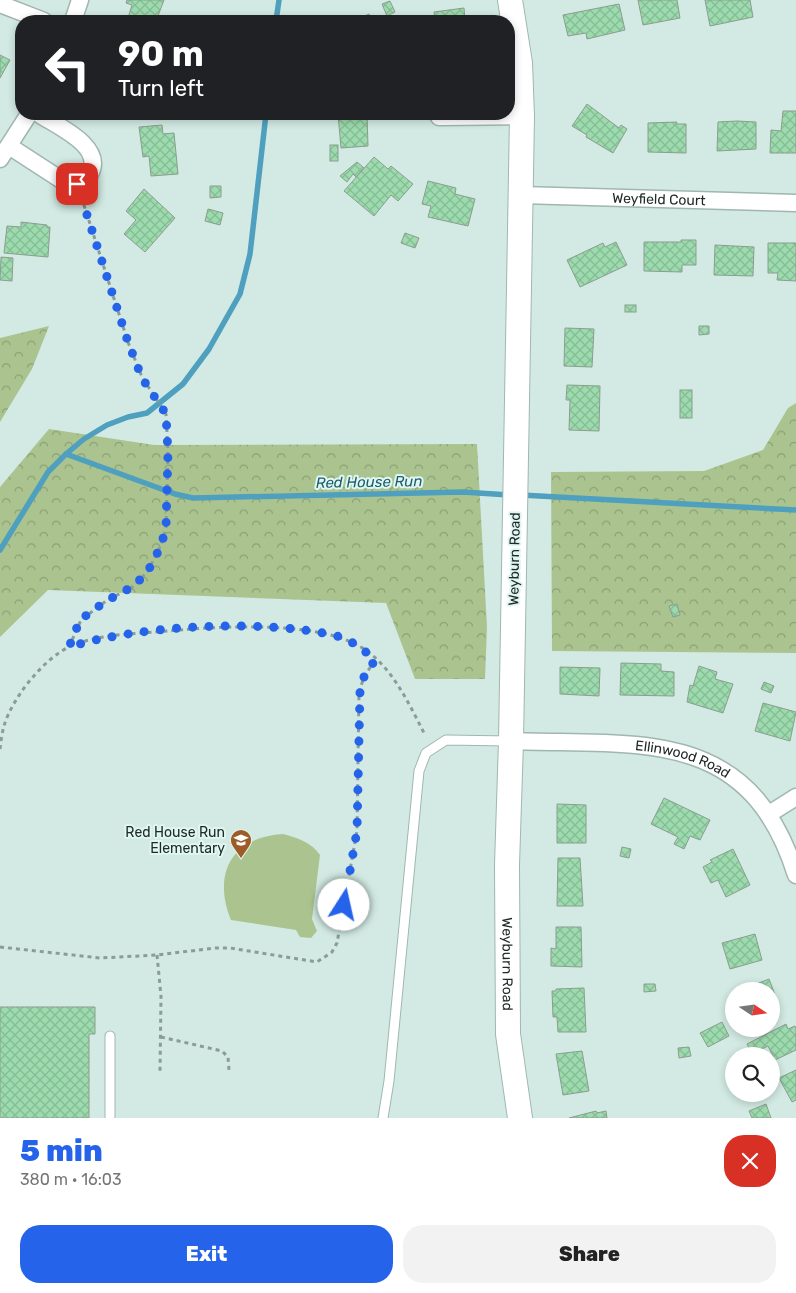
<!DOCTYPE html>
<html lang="en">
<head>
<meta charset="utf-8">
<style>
  :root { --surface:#fff; --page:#f2f2f2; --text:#222; --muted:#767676; --accent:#2563eb }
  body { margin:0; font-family:Rubik,sans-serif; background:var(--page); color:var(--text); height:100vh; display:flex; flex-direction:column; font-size:19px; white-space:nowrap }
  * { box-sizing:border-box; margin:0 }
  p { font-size:16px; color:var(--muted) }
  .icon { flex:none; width:28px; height:28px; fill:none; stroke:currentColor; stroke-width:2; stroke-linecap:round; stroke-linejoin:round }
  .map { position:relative; height:1118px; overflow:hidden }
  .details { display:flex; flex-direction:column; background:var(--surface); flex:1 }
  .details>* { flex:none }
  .guide { position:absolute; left:15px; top:15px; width:500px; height:105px; border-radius:20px; box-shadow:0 2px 8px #0003; background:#202124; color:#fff; overflow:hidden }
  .needle { width:32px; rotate:103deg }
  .controls { position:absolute; left:725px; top:982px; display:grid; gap:10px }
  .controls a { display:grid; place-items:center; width:55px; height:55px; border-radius:50%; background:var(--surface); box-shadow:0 2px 8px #0003; font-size:25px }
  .pin { position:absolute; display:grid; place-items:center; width:42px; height:42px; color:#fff; margin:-21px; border-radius:10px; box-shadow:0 2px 8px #0006 }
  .me { position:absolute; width:55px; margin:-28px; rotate:10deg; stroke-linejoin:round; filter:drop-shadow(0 0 4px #0008) }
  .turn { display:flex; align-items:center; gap:18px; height:105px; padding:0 20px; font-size:22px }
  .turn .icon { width:65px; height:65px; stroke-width:2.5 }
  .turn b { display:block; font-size:35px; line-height:42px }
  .round { display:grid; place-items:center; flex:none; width:52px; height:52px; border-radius:20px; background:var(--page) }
  .head { display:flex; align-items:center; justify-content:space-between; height:85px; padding:0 20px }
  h1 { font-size:30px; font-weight:800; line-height:38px; color:var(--accent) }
  .button { display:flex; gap:10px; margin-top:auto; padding:10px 20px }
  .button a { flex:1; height:58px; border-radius:20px; background:var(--accent); color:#fff; font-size:20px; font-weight:800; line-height:58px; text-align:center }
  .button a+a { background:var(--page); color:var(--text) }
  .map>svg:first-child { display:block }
</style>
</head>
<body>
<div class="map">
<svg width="796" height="1118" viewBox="0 0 796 1118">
  <defs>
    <pattern id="forest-crowns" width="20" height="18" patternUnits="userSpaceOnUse" patternTransform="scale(1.25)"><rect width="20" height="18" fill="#abc48f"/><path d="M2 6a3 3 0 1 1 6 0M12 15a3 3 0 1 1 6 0" fill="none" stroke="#8b9f75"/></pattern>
    <pattern id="building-cross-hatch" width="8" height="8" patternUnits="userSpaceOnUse" patternTransform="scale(1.25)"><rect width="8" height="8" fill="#9cdbad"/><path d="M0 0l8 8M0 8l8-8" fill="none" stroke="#86bc95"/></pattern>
  </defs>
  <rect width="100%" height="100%" fill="#d2eae3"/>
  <g fill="url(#forest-crowns)">
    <polygon points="49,326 32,369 0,422 0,338"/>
    <polygon points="796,403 796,653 552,651 551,472 704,471 763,450 788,408"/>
    <polygon points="49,429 154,445 477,444 487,627 485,679 415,679 386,603 48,590 0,637 0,487"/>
  </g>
  <path fill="#abc48f" d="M 283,834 C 298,838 311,842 320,855 L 312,919 L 317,931 L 311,938 L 300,937 L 296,930 L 231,920 C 212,873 232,837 283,834 Z"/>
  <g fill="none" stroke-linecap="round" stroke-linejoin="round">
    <g stroke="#4ea0be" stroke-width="5.5">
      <polyline points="276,21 279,0"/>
      <polyline points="66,454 84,439 107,425 128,417 147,413 183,384 209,349 240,294 250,254 266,114"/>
      <polyline points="521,495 796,510"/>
      <polyline points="0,550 48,472 66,454 175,494 193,498 463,492 509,495"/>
    </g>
  </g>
  <g fill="url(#building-cross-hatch)" stroke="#8c9d90">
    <polygon points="127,0 164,0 156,21 127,21 132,5 126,3"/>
    <polygon points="638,0 677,0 680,18 643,25"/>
    <polygon points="705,0 750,0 753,17 710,26"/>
    <polygon points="390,1 395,12 387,16 382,4"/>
    <polygon points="619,4 625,30 587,39 586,33 568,36 563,15"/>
    <polygon points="464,8 465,21 435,21 434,12"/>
    <polygon points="369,14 372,21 353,21"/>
    <polygon points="0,55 10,60 0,78"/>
    <polygon points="587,104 619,128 621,125 627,129 613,153 586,137 587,135 572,126"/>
    <polygon points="783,111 796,111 796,153 770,153 771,130 781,131"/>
    <polygon points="338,114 367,114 368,146 341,148"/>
    <polygon points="737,121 756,122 756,149 717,151 718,122"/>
    <polygon points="677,122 676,124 686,124 686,153 648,152 648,123"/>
    <polygon points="162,125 163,134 174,133 178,174 151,176 149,156 143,157 139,127"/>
    <rect x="330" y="145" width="8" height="16"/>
    <polygon points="374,157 388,169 391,166 413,184 398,201 391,195 374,216 344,191"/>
    <polygon points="357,162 364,168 356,177 353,174 347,182 340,176"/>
    <polygon points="428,181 456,188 455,194 475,199 468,226 428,217 431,206 422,204"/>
    <polygon points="210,186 221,186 221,197 210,198"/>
    <polygon points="144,189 175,218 145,252 124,234 136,220 126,211"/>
    <polygon points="208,209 223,213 220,225 205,221"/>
    <polygon points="21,222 47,225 47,227 50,227 48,257 4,253 7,226 21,227"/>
    <polygon points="405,233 419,238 415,248 401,243"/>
    <polygon points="681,240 696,240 696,265 682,265 682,272 644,271 644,242 681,242"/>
    <polygon points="616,242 627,265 580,287 567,260 603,243 605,247"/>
    <polygon points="768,243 796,243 796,281 777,280 778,273 768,273"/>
    <polygon points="715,245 754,247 753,276 714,275"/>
    <polygon points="1,257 13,258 12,281 0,280"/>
    <rect x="625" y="305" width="11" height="7"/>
    <polygon points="699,326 709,326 709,334 699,335"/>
    <polygon points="565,328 594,329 592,367 564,366"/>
    <polygon points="567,385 600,386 599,431 569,430 570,400 566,400"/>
    <rect x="680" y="390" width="12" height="28"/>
    <polygon points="677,604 680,615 673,617 669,606"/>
    <polygon points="621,663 661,664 661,671 674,672 674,696 620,695"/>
    <polygon points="699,666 717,672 715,679 733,684 723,713 687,702 690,685 693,686"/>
    <polygon points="560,667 600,668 599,696 560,694"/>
    <polygon points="764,682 774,686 771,693 761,689"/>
    <polygon points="763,703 796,712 790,741 755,731"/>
    <polygon points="664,798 710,820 700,840 690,836 684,849 674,844 678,837 651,824"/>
    <polygon points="557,804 586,805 586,843 557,843"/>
    <polygon points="622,847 631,849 629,858 620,856"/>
    <polygon points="733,849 750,885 726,897 718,880 711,883 703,867 712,862 710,860"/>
    <polygon points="558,858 580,858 583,906 557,906"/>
    <polygon points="556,927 581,927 582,967 551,966 551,948 556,949"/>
    <polygon points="755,934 762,960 730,969 722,943"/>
    <polygon points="769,979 777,1000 771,1002 771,991 738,991"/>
    <polygon points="644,984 655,984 656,991 644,992"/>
    <polygon points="584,988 586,1032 558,1032 557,1017 553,1017 552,991 556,991 556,989"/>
    <polygon points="0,1007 95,1007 95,1034 89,1034 89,1118 0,1118"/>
    <polygon points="722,1022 729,1036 708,1047 700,1033"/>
    <polygon points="786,1024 788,1029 795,1026 796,1028 796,1050 775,1060 768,1046 752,1054 747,1044"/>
    <polygon points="689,1047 691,1056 679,1058 678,1048"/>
    <polygon points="582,1051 589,1091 563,1095 556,1054"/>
    <polygon points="796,1070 796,1100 792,1102 779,1078"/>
    <polygon points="766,1104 771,1118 752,1118 749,1111"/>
    <polygon points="596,1111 597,1113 606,1111 607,1118 569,1118"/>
  </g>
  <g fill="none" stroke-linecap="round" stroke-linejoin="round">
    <g stroke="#a0b7b0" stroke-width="11">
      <g id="lane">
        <polyline points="110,1036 110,1118"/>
        <polyline points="383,1118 389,1081 419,771 426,753 446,740 511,741"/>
      </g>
    </g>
    <g stroke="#a0b7b0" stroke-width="19">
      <g id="street">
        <polyline points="0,4 44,21"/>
        <polyline points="73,21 80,0"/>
        <polyline points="439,117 522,116"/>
        <path d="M 9,146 L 66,183 C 77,184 84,184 90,174 C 105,146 57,126 39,114"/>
        <polyline points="0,159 29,114"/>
        <path id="s1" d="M 521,195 L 796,203"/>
        <path id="s2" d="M 511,741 C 638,746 749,725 796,875"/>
        <polyline points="769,814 796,797"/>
      </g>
    </g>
    <g stroke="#a0b7b0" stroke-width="26">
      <g id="secondary">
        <path id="s3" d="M 510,0 L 520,63 L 522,116 L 511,741 L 507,865 L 508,1034 L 520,1118"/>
      </g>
    </g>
    <g stroke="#8a9c97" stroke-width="3" stroke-dasharray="4 4" stroke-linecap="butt">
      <polyline points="69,647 81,620 106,601 134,586 148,571 161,545 166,527 168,453 166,414 142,377 128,342 82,199"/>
      <path d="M 0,749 C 1,741 2,733 4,726 C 12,698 44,658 71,646 C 97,635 128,634 156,632 C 210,627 312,619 359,646 C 391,664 408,702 424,733"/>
      <polyline points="0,947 100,958 157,955 215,948 230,948 317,962 332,952 337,943 357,831 359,692 364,677 375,660"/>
      <polyline points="157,955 161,996 160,1072"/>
      <polyline points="161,1037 222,1051 228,1057 229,1070"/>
    </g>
    <use href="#lane" stroke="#fff" stroke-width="9"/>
    <use href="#street" stroke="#fff" stroke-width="16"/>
    <use href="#secondary" stroke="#fff" stroke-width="24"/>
  </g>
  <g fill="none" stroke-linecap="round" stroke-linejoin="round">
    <path stroke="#2563eb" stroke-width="9" stroke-dasharray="0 16.2" d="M 77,184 L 128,342 L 142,378 L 166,414 L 168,453 L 166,527 L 161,546 L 148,571 L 134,586 L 106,601 L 80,620 L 69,647 C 141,625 260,619 333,635 C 350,639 363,649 375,660 L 364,677 L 360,692 L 357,831 L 344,905"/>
  </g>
  <defs>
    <g id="school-pin" transform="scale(1.125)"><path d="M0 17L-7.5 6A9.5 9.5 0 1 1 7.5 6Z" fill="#9c5b27" stroke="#dff7f0"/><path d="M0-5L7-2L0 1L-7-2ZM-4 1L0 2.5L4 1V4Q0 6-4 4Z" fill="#fff"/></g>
  </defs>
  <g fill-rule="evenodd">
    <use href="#school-pin" x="241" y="840"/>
  </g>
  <g text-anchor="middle" stroke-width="4" stroke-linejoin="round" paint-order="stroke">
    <g font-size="14" fill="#212a28" stroke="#dff7f0">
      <text dy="5" stroke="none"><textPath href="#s1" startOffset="138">Weyfield Court</textPath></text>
      <text transform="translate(514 559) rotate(-89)" y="5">Weyburn Road</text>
      <text dy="5" stroke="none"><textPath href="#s2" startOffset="174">Ellinwood Road</textPath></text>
      <text dy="5" stroke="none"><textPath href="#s3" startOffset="965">Weyburn Road</textPath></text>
    </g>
    <g font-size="14" fill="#212a28" stroke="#dff7f0" text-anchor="end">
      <text x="225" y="837">Red House Run<tspan x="225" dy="16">Elementary</tspan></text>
    </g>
    <g font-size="15" font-style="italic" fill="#1c5d73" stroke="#dff7f0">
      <text transform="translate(369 482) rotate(-1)" y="5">Red House Run</text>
    </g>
  </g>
</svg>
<div class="controls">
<a><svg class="needle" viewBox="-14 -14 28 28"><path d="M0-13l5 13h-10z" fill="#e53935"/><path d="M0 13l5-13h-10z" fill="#767676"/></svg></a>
<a><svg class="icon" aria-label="search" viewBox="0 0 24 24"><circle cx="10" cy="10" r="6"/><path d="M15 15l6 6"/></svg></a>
</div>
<div class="pin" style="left:77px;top:184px;background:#d93025"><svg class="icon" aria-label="arrive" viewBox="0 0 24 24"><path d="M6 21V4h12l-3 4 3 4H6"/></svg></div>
<svg class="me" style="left:344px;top:905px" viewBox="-20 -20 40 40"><circle r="19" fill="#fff"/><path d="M0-13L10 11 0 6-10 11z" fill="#2563eb"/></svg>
<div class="guide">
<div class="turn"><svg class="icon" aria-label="left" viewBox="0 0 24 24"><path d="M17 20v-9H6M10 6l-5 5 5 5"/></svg><div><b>90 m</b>Turn left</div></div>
</div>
</div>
<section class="details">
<div class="head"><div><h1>5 min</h1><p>380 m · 16:03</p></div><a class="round" style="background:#d93025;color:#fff"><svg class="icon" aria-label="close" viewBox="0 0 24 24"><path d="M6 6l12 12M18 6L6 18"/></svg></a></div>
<div class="button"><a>Exit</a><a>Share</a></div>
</section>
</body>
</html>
